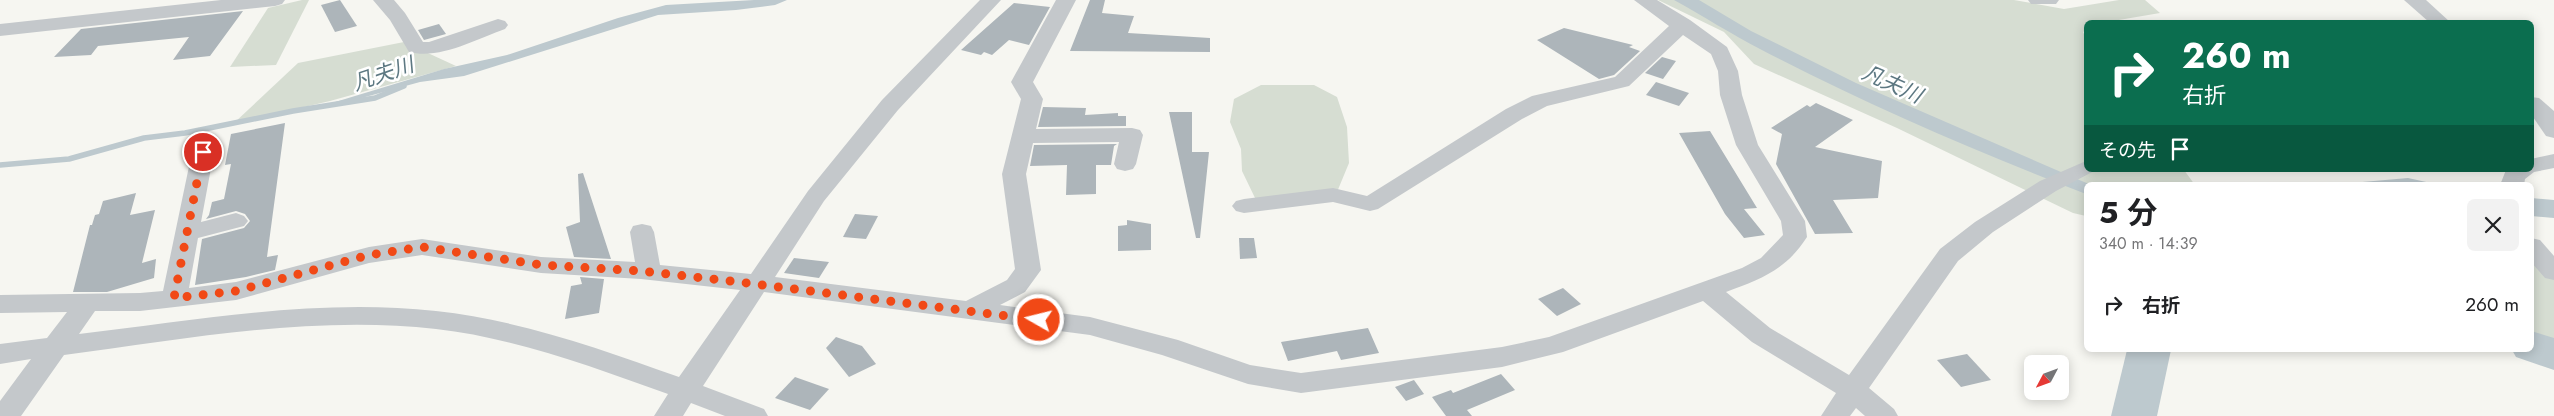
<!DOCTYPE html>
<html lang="ja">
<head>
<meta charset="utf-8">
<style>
  :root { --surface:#fff; --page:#f2f2f2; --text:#202124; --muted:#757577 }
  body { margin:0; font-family:Jost,"Noto Sans JP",sans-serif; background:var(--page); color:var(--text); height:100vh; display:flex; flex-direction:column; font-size:19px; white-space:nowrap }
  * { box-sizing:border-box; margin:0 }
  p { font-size:16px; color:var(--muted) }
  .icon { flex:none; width:28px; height:28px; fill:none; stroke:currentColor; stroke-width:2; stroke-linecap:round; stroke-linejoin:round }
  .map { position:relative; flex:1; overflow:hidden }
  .details { position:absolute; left:2084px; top:182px; width:450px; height:170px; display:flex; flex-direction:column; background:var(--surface); border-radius:8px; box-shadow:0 2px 12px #0003 }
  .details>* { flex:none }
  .guide { position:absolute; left:2084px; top:20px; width:450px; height:152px; border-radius:8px; box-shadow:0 2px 12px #0003; background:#0b6e4f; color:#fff; overflow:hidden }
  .needle { width:32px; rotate:229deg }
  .tools { position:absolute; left:2024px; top:355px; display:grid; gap:10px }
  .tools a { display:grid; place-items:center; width:45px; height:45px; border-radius:8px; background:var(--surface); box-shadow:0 2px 12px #0003; font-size:25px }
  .pin { position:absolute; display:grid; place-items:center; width:42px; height:42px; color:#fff; margin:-21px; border:2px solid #fff; border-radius:50%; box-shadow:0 1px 5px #0007 }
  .me { position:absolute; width:55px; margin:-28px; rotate:278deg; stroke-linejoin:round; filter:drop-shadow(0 0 4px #0008) }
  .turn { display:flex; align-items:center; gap:18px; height:105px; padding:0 15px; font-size:22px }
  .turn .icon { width:65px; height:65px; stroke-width:2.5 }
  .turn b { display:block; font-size:35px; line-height:42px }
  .then { display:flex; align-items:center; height:48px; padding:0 15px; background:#0003; gap:10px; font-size:19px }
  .round { display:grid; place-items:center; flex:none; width:52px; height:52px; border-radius:8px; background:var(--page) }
  .head { display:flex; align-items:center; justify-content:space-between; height:85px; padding:0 15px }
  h1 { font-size:30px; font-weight:700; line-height:38px }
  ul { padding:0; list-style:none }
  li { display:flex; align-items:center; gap:15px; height:75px; padding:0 15px }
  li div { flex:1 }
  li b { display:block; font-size:19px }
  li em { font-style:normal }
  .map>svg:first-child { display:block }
</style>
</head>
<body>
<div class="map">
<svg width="2554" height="416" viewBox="0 0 2554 416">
  <rect width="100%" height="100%" fill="#f6f6f1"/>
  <g fill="#d6ddd2">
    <polygon points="302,0 309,0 276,65 230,67 268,8"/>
    <polygon points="1658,0 2014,0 2064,9 2119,0 2145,0 2160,13 2107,22 2086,22 2086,30 2083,32 2086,38 2086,170 2184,170 2195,185 2086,185 2086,216 2073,213 1897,128 1754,64 1724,32"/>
    <polygon points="404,42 456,66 330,101 234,123 298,63"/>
    <polygon points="1261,85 1314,85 1337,97 1347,127 1349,163 1337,192 1256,200 1242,171 1241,149 1230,122 1234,99"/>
    <polygon points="2531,249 2554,274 2554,348 2531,336"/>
  </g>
  <g fill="#bdc9ce">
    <polygon points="754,0 787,0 775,5 736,10 658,15 464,76 420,82 347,102 322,106 444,69 507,55 618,18 666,5"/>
    <path d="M 1674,0 L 1699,0 L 1751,31 L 1856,83 L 2091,185 L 2086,185 L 2086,194 C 1975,151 1865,104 1760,49 C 1731,34 1703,16 1674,0 Z"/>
    <polygon points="2408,178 2440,185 2328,185"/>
    <polygon points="2531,198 2554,200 2554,218 2531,216"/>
  </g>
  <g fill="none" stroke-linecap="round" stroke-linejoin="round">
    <polyline stroke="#bdc9ce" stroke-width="5.5" points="0,165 69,159 144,138 185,133 293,111 375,98 404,86"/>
    <g fill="#bdc9ce" fill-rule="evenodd">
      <polygon points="2531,331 2554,338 2554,370 2516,357 2512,350 2531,350"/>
      <polygon points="2127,350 2171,350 2157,416 2111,416"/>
    </g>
  </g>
  <g fill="#adb5ba">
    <polygon points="340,0 357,26 335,32 321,5"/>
    <polygon points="1090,0 1105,0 1102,13 1134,16 1128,33 1210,38 1210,52 1070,51"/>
    <polygon points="1014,3 1050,7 1029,45 1009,40 992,55 984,52 981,55 961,50"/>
    <polygon points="243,11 210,56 173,60 189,37 98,46 91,55 54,57 81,29"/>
    <polygon points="439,24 446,34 424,40 418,30"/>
    <polygon points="1564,28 1633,45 1629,47 1640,51 1614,75 1599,79 1537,40"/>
    <polygon points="1662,57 1676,61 1663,79 1645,73"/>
    <polygon points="1656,82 1689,93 1679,106 1646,95"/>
    <polygon points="1816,103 1853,120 1815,147 1882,161 1878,198 1833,200 1853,233 1815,234 1776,164 1782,134 1771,128 1807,105 1810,107"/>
    <polygon points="1043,107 1086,108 1085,115 1118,113 1118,116 1126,116 1126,126 1038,127"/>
    <polygon points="1169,112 1192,112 1192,152 1209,152 1200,238 1196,238"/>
    <polygon points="285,123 267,257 278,255 275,270 246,277 195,285 202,239 244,228 250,221 245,214 236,211 206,219 209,215 212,202 224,199 231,164 225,165 231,134"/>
    <polygon points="1710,131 1757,208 1744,209 1765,235 1744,238 1725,214 1679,133"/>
    <polygon points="1117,144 1114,146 1111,165 1096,165 1096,194 1066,195 1067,165 1030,166 1034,145"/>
    <polygon points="583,173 611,259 574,257 566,227 580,222 578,174"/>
    <polygon points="136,193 130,215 155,210 142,263 156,259 154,278 107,292 73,292 90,225 92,225 95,215 99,214 103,201"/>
    <polygon points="855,214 878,216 866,239 843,237"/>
    <polygon points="1127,220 1151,224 1151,250 1118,251 1118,226 1127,225"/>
    <polygon points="1239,238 1254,238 1257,258 1240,259"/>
    <polygon points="794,258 829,262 819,278 784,273"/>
    <polygon points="580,277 604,279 599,313 565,319 571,286 582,284"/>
    <polygon points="1563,288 1581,304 1557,316 1538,299"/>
    <polygon points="1368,328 1379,353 1341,360 1337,351 1288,361 1281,342"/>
    <polygon points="836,337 862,346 876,364 849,377 826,348"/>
    <polygon points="1967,354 1991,380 1961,387 1937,360"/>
    <polygon points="1501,374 1515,390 1467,410 1472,416 1446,416 1432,397 1451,390 1453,393"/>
    <polygon points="795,377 829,389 810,410 775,398"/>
    <polygon points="1414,380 1424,394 1406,401 1395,387"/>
  </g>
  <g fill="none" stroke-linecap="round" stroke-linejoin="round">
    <g fill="#c4c8cb" fill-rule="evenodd">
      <polygon points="221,0 285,0 282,4 275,6 0,36 0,24"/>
      <path d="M 373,0 L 394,0 L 405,13 L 423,42 L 429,42 L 498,19 L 505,21 L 508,25 L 505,29 C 476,39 440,60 409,52 L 390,20 Z"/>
      <path d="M 980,0 L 1001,0 L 898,110 L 824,201 L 775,277 L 966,301 L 1007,280 L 1015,269 L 1002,174 L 1021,99 L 1011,82 L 1056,0 L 1076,0 L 1033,82 L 1043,99 L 1036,129 L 1132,128 L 1140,130 L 1143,135 L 1136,164 L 1133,169 L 1125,171 L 1117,169 L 1114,164 L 1119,142 L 1033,143 L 1026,174 L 1041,270 L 1025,292 L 1000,305 L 1090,317 L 1178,340 L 1250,365 L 1301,373 L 1502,347 L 1549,337 L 1742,268 L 1761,258 L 1783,235 L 1781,221 L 1736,145 L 1720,95 L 1718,71 L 1711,54 L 1683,35 L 1629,86 L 1547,106 L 1522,119 L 1378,209 L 1370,211 L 1333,202 L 1244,213 L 1236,211 L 1232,206 L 1236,201 L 1244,199 L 1333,188 L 1367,196 L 1506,109 L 1532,96 L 1615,77 L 1669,26 L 1634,0 L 1657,0 L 1690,20 L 1727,47 L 1738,71 L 1742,95 L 1758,145 L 1805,221 L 1807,237 C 1786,270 1761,279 1726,292 L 1770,328 L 1849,375 L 1940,249 L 1975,222 L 2040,181 L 2086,161 L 2086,170 L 2096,170 L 2056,191 L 1993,232 L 1958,261 L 1869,388 L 1894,409 L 1898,416 L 1865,416 L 1856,408 L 1850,416 L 1821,416 L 1836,393 L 1752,342 L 1703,301 L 1563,352 L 1502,367 L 1301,393 L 1248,384 L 1162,355 L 1090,335 L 764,292 L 703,386 L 764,409 L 768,416 L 725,416 L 691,403 L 683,416 L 654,416 L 668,394 C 593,367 515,338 436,329 C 311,315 186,339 64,355 L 21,416 L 0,416 L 0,401 L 31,359 L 0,364 L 0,344 L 47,338 L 67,312 L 0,313 L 0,295 L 140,293 L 163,291 L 192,152 L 195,147 L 203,145 L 211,147 L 214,152 L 201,222 L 236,213 L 244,216 L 248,221 L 244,226 L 198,238 L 189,288 L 236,282 L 369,247 L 422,239 L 541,257 L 635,262 L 630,232 L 633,226 L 642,224 L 651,226 L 654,232 L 660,265 L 751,274 L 808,191 L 882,100 ZM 422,255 L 541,273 L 641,279 L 740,290 L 679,377 C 601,349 519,320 436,311 C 316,298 197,320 79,334 L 95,311 L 140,311 L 236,300 L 369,263 Z"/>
      <polygon points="2028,0 2059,0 2056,4 2031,4"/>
      <polygon points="2404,0 2426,0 2450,22 2429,22"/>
      <polygon points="2531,97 2539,98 2554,111 2554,138 2546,136 2531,114"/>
      <polygon points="2554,154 2554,168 2534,172 2525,179 2524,185 2500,185 2506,170 2531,170 2531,159"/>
      <polygon points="2531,238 2540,240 2554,256 2554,280 2545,278 2531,262"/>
    </g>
  </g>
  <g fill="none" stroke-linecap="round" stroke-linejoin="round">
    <polyline stroke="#f14916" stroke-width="9" stroke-dasharray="0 16.2" points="203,152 174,298 236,291 369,255 422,247 542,265 641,271 739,282 1039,320"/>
  </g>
  <g text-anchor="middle" stroke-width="5" stroke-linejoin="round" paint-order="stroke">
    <g font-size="21" font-style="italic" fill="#5d7882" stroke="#fff">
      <text transform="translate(383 74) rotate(-19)" y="7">凡夫川</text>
      <text transform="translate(1892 84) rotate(24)" y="7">凡夫川</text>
    </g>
  </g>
</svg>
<div class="tools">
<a><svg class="needle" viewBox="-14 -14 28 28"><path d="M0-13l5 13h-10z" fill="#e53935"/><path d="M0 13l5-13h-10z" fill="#757577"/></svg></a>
</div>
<div class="pin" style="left:203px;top:152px;background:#d93025"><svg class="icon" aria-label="arrive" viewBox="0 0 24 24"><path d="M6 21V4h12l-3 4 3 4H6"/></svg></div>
<svg class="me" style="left:1039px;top:320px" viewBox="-20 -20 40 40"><circle r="17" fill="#f14916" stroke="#fff" stroke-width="3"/><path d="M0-11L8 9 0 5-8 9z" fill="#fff"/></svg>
<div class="guide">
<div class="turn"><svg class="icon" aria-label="right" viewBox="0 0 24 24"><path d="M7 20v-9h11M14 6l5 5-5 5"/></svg><div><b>260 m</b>右折</div></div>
<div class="then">その先<svg class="icon" aria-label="arrive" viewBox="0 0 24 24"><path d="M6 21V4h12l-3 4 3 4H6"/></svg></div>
</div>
<section class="details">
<div class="head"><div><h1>5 分</h1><p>340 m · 14:39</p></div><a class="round"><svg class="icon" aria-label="close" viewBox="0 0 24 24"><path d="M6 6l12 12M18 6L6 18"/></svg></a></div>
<ul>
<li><svg class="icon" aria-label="right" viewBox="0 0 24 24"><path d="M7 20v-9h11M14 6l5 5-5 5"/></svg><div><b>右折</b></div><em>260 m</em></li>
</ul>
</section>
</div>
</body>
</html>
